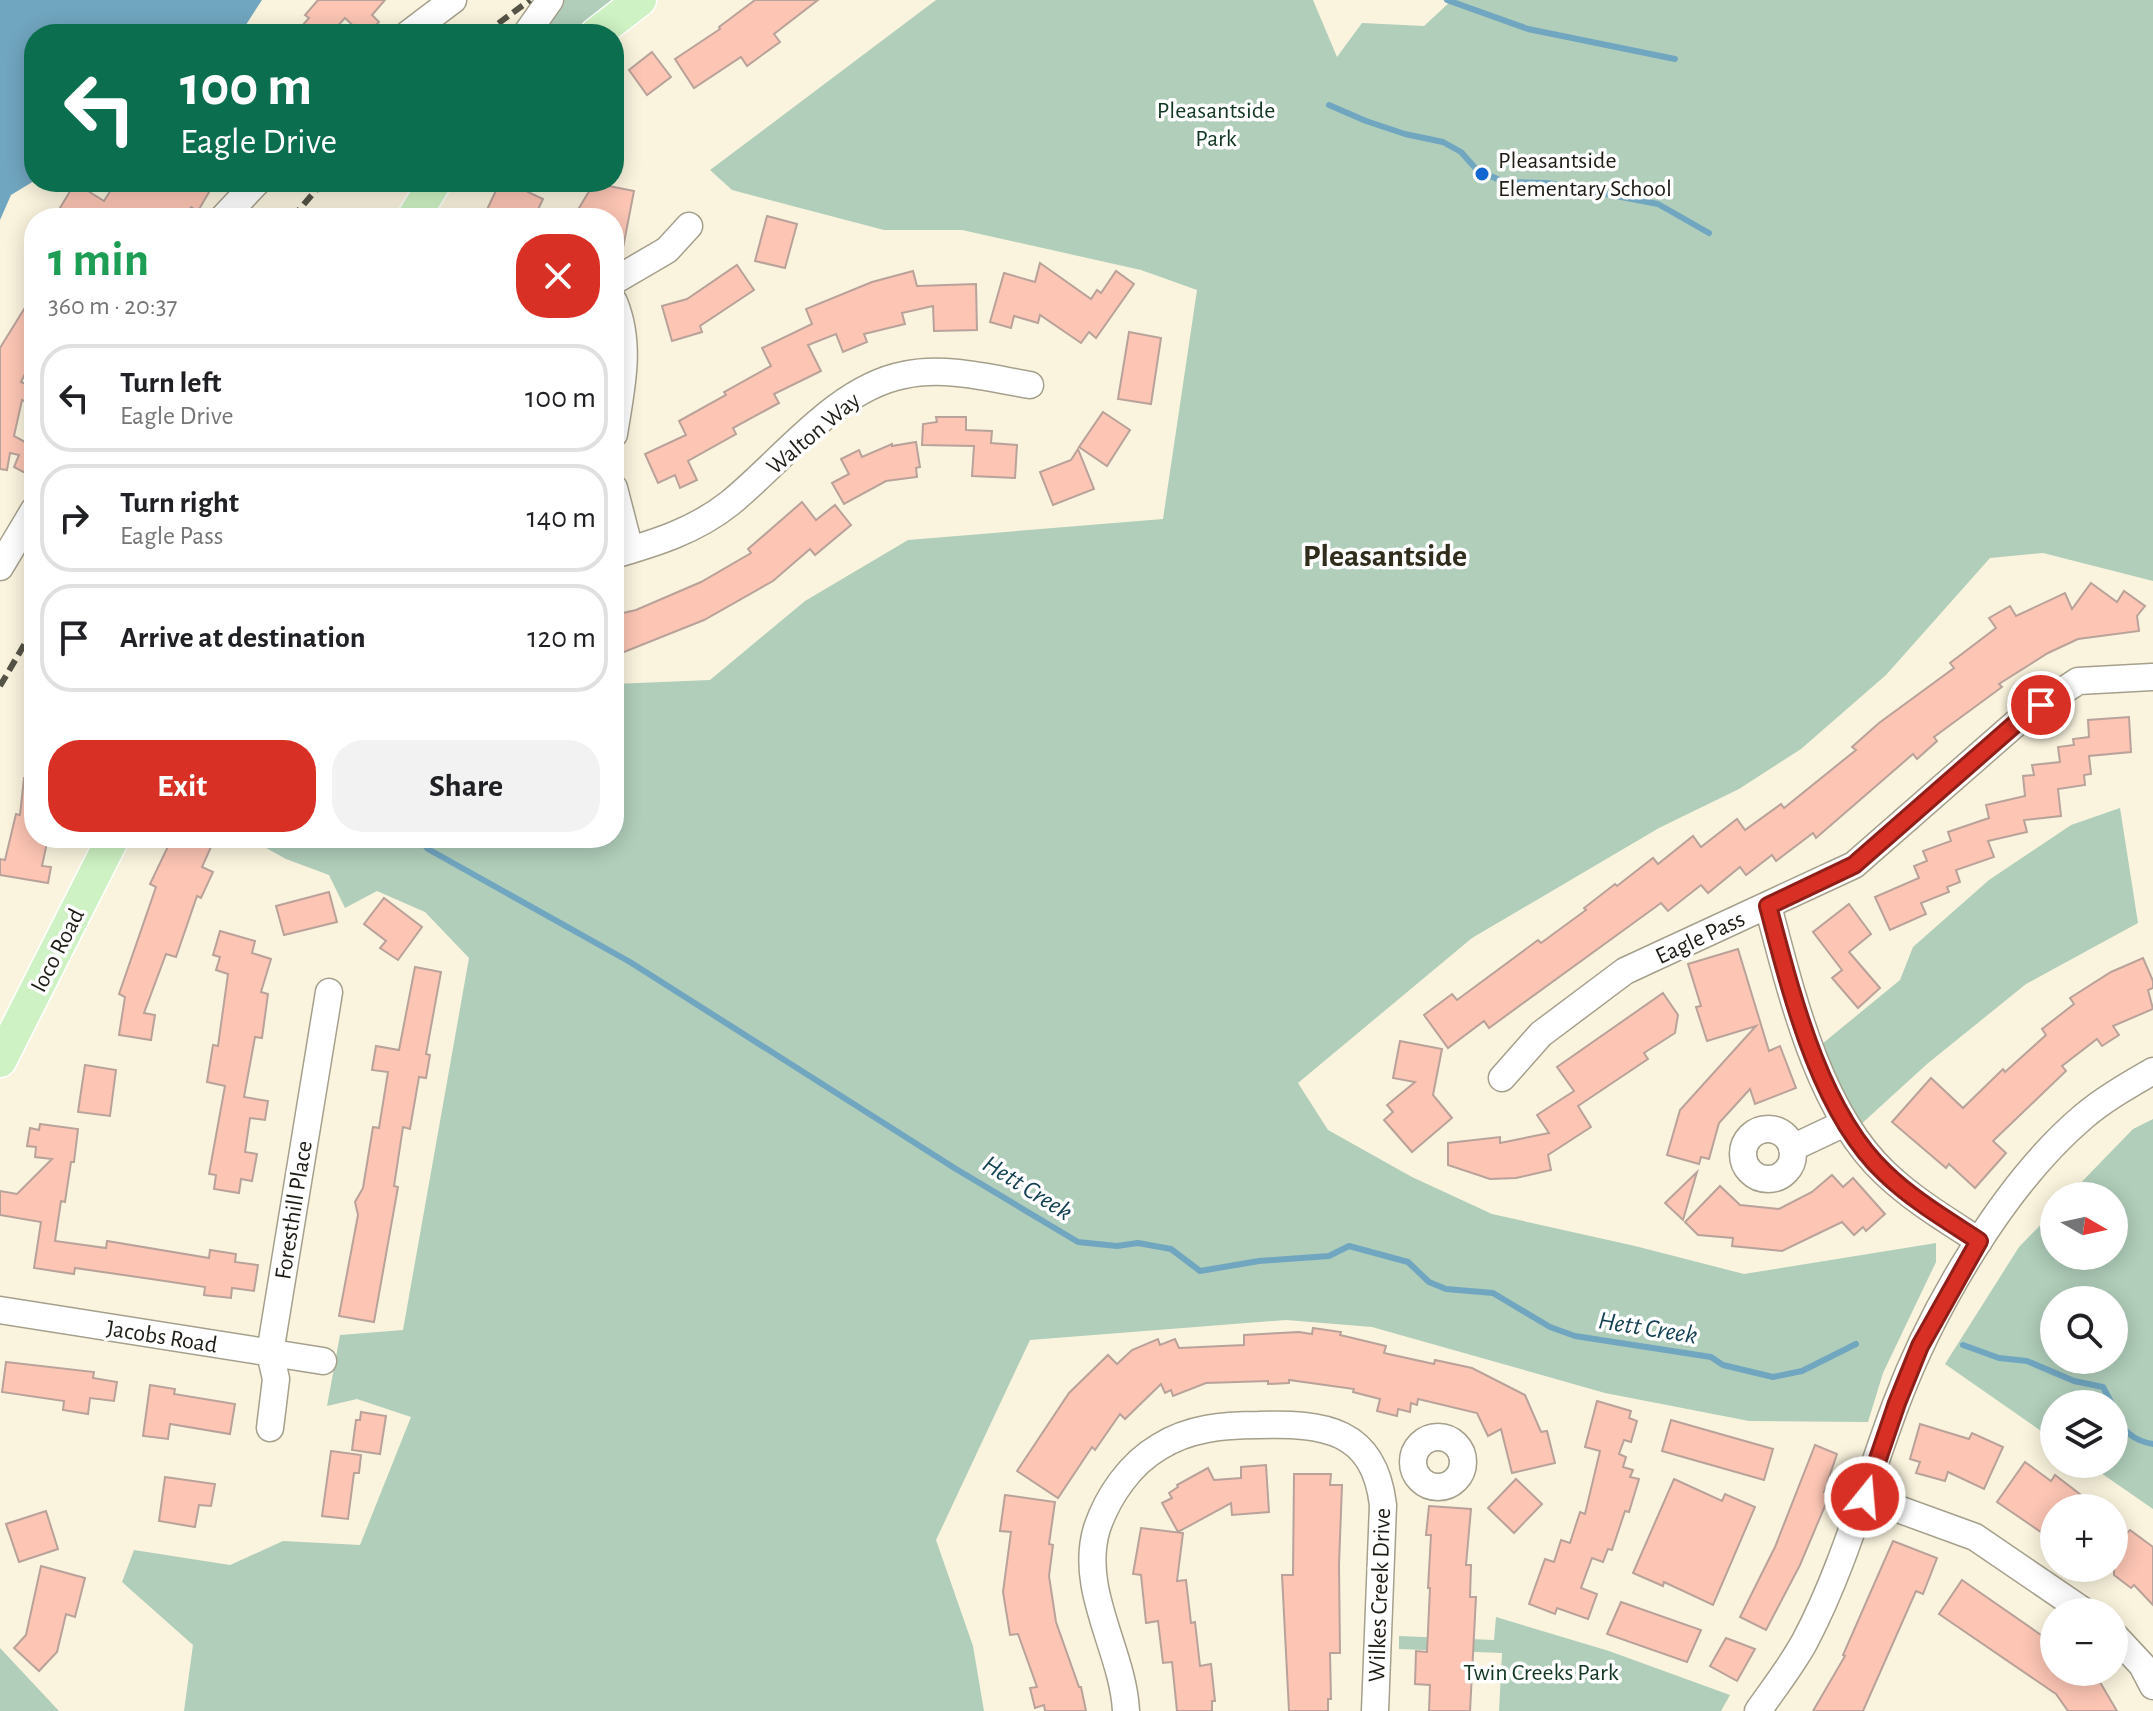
<!DOCTYPE html>
<html lang="en">
<head>
<meta charset="utf-8">
<style>
  :root { --surface:#fff; --page:#f2f2f2; --text:#202124; --muted:#757577; --line:#e0e0e0; --accent:#d93025 }
  body { margin:0; font-family:"Alegreya Sans",sans-serif; background:var(--page); color:var(--text); height:100vh; display:flex; flex-direction:column; font-size:30px; white-space:nowrap }
  * { box-sizing:border-box; margin:0 }
  p { font-size:26px; color:var(--muted) }
  .icon { flex:none; width:44px; height:44px; fill:none; stroke:currentColor; stroke-width:2; stroke-linecap:round; stroke-linejoin:round }
  .map { position:relative; flex:1; overflow:hidden }
  .sheet { position:absolute; left:24px; top:208px; width:600px; height:640px; display:flex; flex-direction:column; background:var(--surface); border-radius:32px; box-shadow:0 4px 20px #0003 }
  .sheet>* { flex:none }
  .top-card { position:absolute; left:24px; top:24px; width:600px; height:168px; border-radius:32px; box-shadow:0 4px 20px #0003; background:#0b6e4f; color:#fff; overflow:hidden }
  .needle { width:52px; rotate:99deg }
  .tools { position:absolute; left:2040px; top:1182px; display:grid; gap:16px }
  .tools a { display:grid; place-items:center; width:88px; height:88px; border-radius:50%; background:var(--surface); box-shadow:0 4px 20px #0003; font-size:40px }
  .pin { position:absolute; display:grid; place-items:center; width:68px; height:68px; color:#fff; margin:-34px; border:4px solid #fff; border-radius:50%; box-shadow:0 2px 8px #0007 }
  .me { position:absolute; width:88px; margin:-44px; rotate:17deg; stroke-linejoin:round; filter:drop-shadow(0 0 6px #0008) }
  .turn { display:flex; align-items:center; gap:28px; height:168px; padding:0 24px; font-size:36px }
  .turn .icon { width:104px; height:104px; stroke-width:2.5 }
  .turn b { display:block; font-size:56px; line-height:68px }
  .round { display:grid; place-items:center; flex:none; width:84px; height:84px; border-radius:32px; background:var(--page) }
  .headline { display:flex; align-items:center; justify-content:space-between; height:136px; padding:0 24px }
  h1 { font-size:48px; font-weight:600; line-height:60px; color:#1e9e55 }
  .primary-button { display:flex; gap:16px; margin-top:auto; padding:16px 24px }
  .primary-button a { flex:1; height:92px; border-radius:32px; background:var(--accent); color:#fff; font-size:32px; font-weight:600; line-height:92px; text-align:center }
  .primary-button a+a { background:var(--page); color:var(--text) }
  ul { padding:0; list-style:none }
  li { display:flex; align-items:center; gap:24px; height:108px; margin:0 16px 12px; padding:0 8px; border:4px solid var(--line); border-radius:32px }
  li div { flex:1 }
  li b { display:block; font-size:30px }
  li em { font-style:normal }
  .map>svg:first-child { display:block }
</style>
</head>
<body>
<div class="map">
<svg width="2153" height="1711" viewBox="0 0 2153 1711">
  <rect width="100%" height="100%" fill="#faf4de"/>
  <g fill="#b0ceba" fill-rule="evenodd">
    <polygon points="563,0 619,0 575,34 539,34"/>
    <polygon points="936,0 1313,0 1337,57 1362,23 1424,26 1452,0 2153,0 2153,581 2043,553 1990,558 1886,675 1801,749 1739,789 1659,828 1472,938 1298,1083 1328,1130 1412,1177 1492,1214 1635,1246 1744,1274 1936,1243 1936,1262 1883,1373 1868,1422 1749,1421 1605,1393 1372,1327 1286,1320 1030,1340 936,1540 973,1646 984,1711 184,1711 193,1645 122,1582 134,1550 230,1565 283,1541 360,1545 411,1417 357,1399 327,1406 340,1335 403,1330 469,958 425,912 377,891 345,908 329,875 286,859 248,838 614,838 614,684 710,680 805,601 908,540 1163,519 1197,290 1141,270 962,230 884,230 732,190 710,170"/>
    <polygon points="2120,808 2138,923 2026,984 1927,1064 1858,1127 1841,1096 1822,1044 1900,980 1913,947 1989,880 2071,825"/>
    <path d="M 2153,1119 L 2153,1509 L 2088,1464 L 2114,1464 L 2114,1404 L 2054,1404 L 2054,1440 L 1945,1364 L 2019,1247 L 2054,1211 L 2054,1256 L 2114,1256 L 2114,1196 L 2068,1196 L 2133,1129 ZM 2054,1300 L 2114,1300 L 2114,1360 L 2054,1360 Z"/>
    <polygon points="1496,1617 1609,1651 1730,1695 1721,1711 1499,1711 1502,1653 1399,1649 1399,1636 1494,1640"/>
    <polygon points="0,1648 59,1711 0,1711"/>
  </g>
  <polygon fill="#71a6c0" points="0,0 262,0 240,34 34,34 34,181 11,195 0,220"/>
  <g fill="none" stroke-linecap="round" stroke-linejoin="round">
    <g stroke="#71a6c0" stroke-width="6">
      <polyline points="1447,0 1528,29 1675,59"/>
      <polyline points="1329,105 1366,121 1405,134 1443,142 1461,152 1477,170 1504,182 1548,183 1658,204 1709,233"/>
      <polyline points="419,838 428,849 630,962 956,1169 1078,1242 1117,1246 1138,1243 1171,1249 1200,1271 1259,1261 1329,1256 1349,1246 1408,1262 1429,1282 1446,1289 1493,1293 1550,1327 1575,1336 1711,1357 1723,1365 1773,1377 1802,1371 1856,1344"/>
      <polyline points="1963,1345 1999,1358 2027,1361 2074,1381 2103,1387 2112,1404"/>
      <path d="M 2114,1412 C 2121,1430 2134,1441 2153,1444"/>
    </g>
  </g>
  <g fill="#fcc5b4" stroke="#b9a29a" stroke-width="2">
    <polygon points="318,0 385,0 372,15 379,22 368,34 362,34 345,18 330,34 295,34 309,18 305,15"/>
    <polygon points="755,0 818,0 774,34 780,42 747,66 741,57 694,88 675,59 720,29 719,27"/>
    <polygon points="652,52 671,77 647,95 629,70"/>
    <polygon points="116,182 215,182 198,211 191,207 184,218 142,218 127,209 123,214 131,218 54,218 75,183 104,201"/>
    <polygon points="500,182 532,182 528,192 543,199 534,218 483,218"/>
    <polygon points="594,183 634,191 621,258 614,258 614,218 573,218"/>
    <polygon points="767,216 797,224 785,268 755,261"/>
    <polygon points="1040,263 1091,299 1097,290 1101,293 1116,271 1134,284 1096,338 1089,332 1081,343 1040,315 1038,323 1014,316 1011,328 990,322 1004,273 1035,282"/>
    <polygon points="737,265 754,290 700,326 702,332 672,341 662,306 687,299"/>
    <polygon points="913,271 917,286 976,284 977,330 934,331 933,306 902,313 905,324 864,334 867,342 843,352 836,334 808,345 821,371 774,394 779,403 733,428 736,434 688,461 697,480 680,488 675,475 658,483 645,454 686,435 679,421 726,395 724,392 771,366 762,348 812,324 806,309 872,282"/>
    <polygon points="34,293 34,355 21,382 34,388 34,406 22,400 14,436 25,442 34,421 34,466 29,475 14,467 19,455 10,453 7,470 0,469 0,348"/>
    <polygon points="1129,332 1161,338 1151,404 1118,399"/>
    <polygon points="1103,412 1130,430 1107,466 1079,447"/>
    <polygon points="936,417 966,417 966,430 992,431 991,443 1017,445 1015,478 972,476 974,446 922,445 923,424 937,422"/>
    <polygon points="916,442 920,467 916,468 917,477 886,481 844,504 832,483 849,474 841,459 859,450 862,457 892,444 892,446"/>
    <polygon points="1078,449 1094,489 1053,505 1040,472 1071,460"/>
    <polygon points="802,502 816,520 835,505 851,525 815,555 810,549 773,581 704,620 614,656 614,615 636,610 701,582 751,553 748,549"/>
    <polygon points="2091,583 2117,602 2124,591 2145,606 2137,616 2139,631 2078,639 2048,653 1999,684 2002,687 1934,737 1937,741 1917,759 1913,754 1816,838 1813,833 1776,861 1772,855 1746,875 1740,867 1708,893 1701,885 1668,911 1661,903 1489,1028 1484,1021 1448,1048 1424,1015 1452,994 1457,1000 1538,940 1541,943 1586,910 1584,908 1615,884 1617,886 1653,858 1658,864 1693,836 1701,847 1737,819 1745,830 1781,804 1784,808 1856,750 1852,747 1879,723 1954,668 1950,663 1996,628 1989,618 2010,606 2016,616 2065,593 2072,609"/>
    <polygon points="2129,717 2131,752 2089,756 2091,774 2084,775 2085,785 2058,789 2061,816 2024,820 2027,832 1988,841 1994,857 1956,870 1960,882 1947,887 1949,892 1921,903 1926,914 1890,930 1875,897 1919,878 1914,866 1927,861 1923,851 1951,841 1948,832 1989,818 1986,805 2025,796 2023,776 2034,775 2032,765 2060,762 2058,747 2074,745 2073,739 2089,737 2088,720"/>
    <polygon points="24,778 34,778 34,838 48,838 42,866 51,867 48,883 0,875 0,859 5,860 16,814 20,815"/>
    <polygon points="172,838 215,838 202,867 213,872 201,898 197,896 176,957 166,954 144,1013 155,1015 151,1040 119,1035 125,997 119,994 156,887 150,884"/>
    <polygon points="329,892 337,922 284,935 276,906"/>
    <polygon points="384,898 422,927 398,960 380,948 386,941 364,924"/>
    <polygon points="1849,904 1871,934 1849,952 1880,988 1858,1008 1832,978 1842,970 1813,932"/>
    <polygon points="220,931 255,941 252,953 271,959 261,992 268,994 262,1038 255,1037 244,1097 268,1101 265,1120 250,1118 245,1152 257,1154 252,1181 241,1179 239,1193 214,1189 216,1175 209,1174 225,1086 207,1082 213,1045 218,1046 228,974 216,970 220,957 213,955"/>
    <polygon points="1738,949 1769,1051 1780,1046 1796,1088 1755,1104 1750,1089 1719,1123 1709,1159 1701,1157 1699,1164 1667,1155 1680,1110 1756,1026 1707,1041 1696,1007 1701,1006 1688,964"/>
    <polygon points="2143,958 2153,981 2153,988 2148,990 2153,1009 2113,1026 2119,1035 2102,1046 2097,1039 2062,1066 2066,1071 1993,1141 2006,1153 1975,1188 1949,1164 1946,1168 1892,1122 1931,1078 1963,1108 2003,1069 2005,1072 2046,1035 2042,1029 2074,1004 2070,998 2111,972"/>
    <polygon points="415,967 441,972 426,1054 430,1055 426,1078 419,1077 410,1129 403,1127 394,1186 398,1187 374,1322 339,1316 358,1215 355,1202 363,1188 373,1127 379,1128 388,1072 372,1070 376,1046 399,1050"/>
    <polygon points="1663,993 1678,1015 1675,1033 1644,1053 1648,1059 1578,1106 1591,1127 1548,1155 1551,1170 1516,1178 1490,1179 1448,1165 1448,1143 1500,1137 1500,1143 1549,1133 1537,1115 1574,1091 1557,1067"/>
    <polygon points="1400,1041 1442,1049 1433,1095 1452,1118 1412,1152 1384,1120 1393,1112 1387,1105 1415,1082 1393,1078"/>
    <polygon points="85,1065 116,1070 110,1116 78,1112"/>
    <polygon points="40,1124 78,1129 74,1162 71,1162 65,1202 61,1201 55,1241 106,1248 107,1241 209,1258 210,1250 236,1254 235,1262 258,1265 254,1291 232,1288 231,1298 204,1295 205,1287 158,1280 75,1268 74,1274 34,1268 41,1222 0,1215 0,1191 17,1194 52,1159 35,1157 36,1147 27,1146 30,1128 39,1130"/>
    <polygon points="1697,1172 1683,1220 1665,1203"/>
    <polygon points="1832,1175 1843,1187 1853,1178 1885,1214 1866,1231 1863,1227 1854,1235 1842,1222 1782,1251 1732,1246 1733,1238 1698,1235 1685,1222 1720,1186 1740,1205 1779,1209 1812,1192"/>
    <polygon points="1313,1328 1341,1332 1340,1335 1386,1346 1384,1353 1434,1364 1435,1360 1472,1368 1525,1395 1541,1432 1547,1431 1555,1463 1512,1473 1501,1429 1488,1436 1477,1413 1418,1399 1417,1405 1411,1403 1410,1412 1398,1409 1397,1416 1377,1411 1380,1399 1353,1392 1354,1389 1289,1380 1289,1383 1268,1384 1268,1381 1206,1383 1173,1396 1171,1390 1165,1393 1161,1384 1125,1419 1120,1414 1095,1450 1092,1447 1058,1498 1017,1471 1069,1393 1108,1355 1117,1364 1132,1350 1158,1339 1160,1345 1175,1339 1179,1348 1244,1345 1244,1335 1299,1332 1312,1334"/>
    <polygon points="6,1362 94,1372 93,1378 117,1382 114,1401 90,1398 88,1414 63,1410 64,1401 2,1392"/>
    <polygon points="150,1385 175,1389 174,1394 235,1404 230,1434 170,1424 168,1439 143,1436"/>
    <polygon points="1597,1401 1631,1411 1629,1418 1637,1421 1631,1442 1624,1440 1619,1454 1626,1457 1623,1467 1633,1470 1630,1477 1639,1479 1629,1512 1625,1511 1612,1550 1608,1549 1603,1562 1592,1558 1581,1588 1597,1594 1588,1619 1557,1608 1555,1614 1529,1604 1545,1559 1554,1562 1561,1540 1570,1543 1580,1512 1585,1514 1600,1451 1585,1447"/>
    <polygon points="361,1412 386,1416 380,1454 352,1450 356,1420 360,1420"/>
    <polygon points="1671,1420 1773,1449 1764,1480 1662,1451"/>
    <polygon points="1920,1424 1969,1439 1972,1433 2003,1447 1984,1489 1948,1472 1945,1481 1916,1473 1920,1462 1910,1459"/>
    <polygon points="1815,1445 1837,1454 1824,1492 1830,1494 1800,1565 1766,1630 1740,1617 1775,1547"/>
    <polygon points="331,1451 361,1455 359,1473 354,1473 348,1519 322,1516"/>
    <polygon points="2025,1462 2051,1481 2055,1475 2098,1508 2054,1508 2054,1541 1997,1502"/>
    <polygon points="1266,1465 1269,1512 1232,1515 1231,1503 1178,1532 1162,1503 1172,1498 1169,1493 1178,1487 1177,1485 1208,1468 1214,1480 1241,1478 1241,1467"/>
    <polygon points="1294,1474 1331,1474 1330,1485 1342,1485 1339,1565 1340,1653 1330,1653 1331,1699 1328,1699 1328,1711 1289,1711 1282,1575 1293,1575"/>
    <polygon points="165,1477 215,1484 211,1506 199,1505 195,1527 159,1521"/>
    <polygon points="1516,1479 1542,1504 1514,1533 1488,1508"/>
    <polygon points="1674,1479 1722,1501 1725,1494 1755,1507 1713,1605 1664,1582 1663,1586 1633,1573"/>
    <polygon points="1005,1495 1055,1502 1049,1544 1053,1545 1049,1576 1056,1622 1079,1687 1081,1687 1086,1711 1045,1711 1044,1705 1035,1708 1030,1688 1037,1687 1018,1634 1010,1635 1003,1592 1011,1532 1000,1531"/>
    <polygon points="1429,1506 1471,1509 1466,1565 1471,1565 1470,1597 1476,1597 1470,1711 1429,1711 1430,1685 1415,1684 1416,1651 1427,1652 1430,1588 1428,1588 1431,1535 1426,1535"/>
    <polygon points="46,1511 58,1549 19,1562 6,1524"/>
    <polygon points="2114,1524 2127,1533 2130,1530 2153,1547 2153,1605 2134,1585 2131,1588 2114,1575"/>
    <polygon points="1141,1528 1183,1533 1177,1581 1186,1580 1191,1623 1195,1622 1200,1666 1211,1664 1215,1701 1212,1701 1212,1711 1177,1711 1172,1662 1163,1663 1158,1621 1146,1623 1141,1575 1133,1574"/>
    <polygon points="1893,1541 1937,1558 1923,1594 1916,1591 1863,1711 1813,1711 1845,1656 1843,1655"/>
    <polygon points="41,1566 85,1578 75,1617 66,1614 57,1652 39,1671 14,1648 26,1635"/>
    <polygon points="1962,1580 2054,1644 2054,1672 2094,1672 2117,1711 2068,1711 2056,1694 1939,1614"/>
    <polygon points="1621,1602 1701,1630 1687,1662 1607,1634"/>
    <polygon points="1726,1638 1755,1649 1737,1681 1710,1666"/>
  </g>
  <g fill="none" stroke-linecap="round" stroke-linejoin="round">
    <g stroke="#a5a08c" stroke-width="29">
      <g id="minor">
        <polyline points="408,34 453,0"/>
        <polyline points="526,34 550,0"/>
        <polyline points="223,218 257,182"/>
        <polyline points="614,281 667,250 689,226"/>
        <path d="M 614,302 C 632,345 621,389 614,434"/>
        <polyline points="614,488 630,550"/>
        <path d="M 614,555 C 655,543 695,531 730,503 C 782,461 836,388 904,375 C 945,366 989,378 1030,385"/>
        <polyline points="0,567 34,510"/>
        <path d="M 1768,906 C 1791,992 1818,1110 1885,1173 C 1913,1200 1947,1220 1979,1241"/>
        <polyline points="1502,1078 1541,1034 1625,971 1854,865 2023,717 2078,681 2152,677"/>
        <circle cx="1768" cy="1154" r="25"/>
        <polyline points="1792,1148 1845,1123"/>
        <polyline points="0,1310 323,1361"/>
        <polyline points="270,1428 276,1379 270,1353 329,992"/>
        <circle cx="1438" cy="1462" r="25"/>
        <polyline points="1865,1497 1975,1537 2085,1612"/>
        <polyline points="2114,1635 2142,1665 2153,1686"/>
        <path d="M 1126,1711 C 1123,1650 1078,1590 1097,1528 C 1108,1496 1130,1464 1159,1447 C 1189,1428 1224,1425 1258,1425 C 1324,1423 1374,1429 1383,1505 L 1375,1711"/>
        <path d="M 1758,1711 C 1774,1688 1792,1665 1805,1641 C 1845,1565 1866,1483 1896,1404 C 1932,1308 2004,1184 2083,1117 C 2104,1099 2129,1085 2153,1071"/>
      </g>
    </g>
    <g stroke="#fff" stroke-width="35">
      <g id="major">
        <polyline points="596,34 640,0"/>
        <polyline points="413,218 435,182"/>
        <polyline points="0,1061 113,838"/>
      </g>
    </g>
    <use href="#minor" stroke="#fff" stroke-width="26"/>
    <use href="#major" stroke="#cef2c3" stroke-width="32"/>
    <g stroke="#565347" stroke-width="6" stroke-dasharray="12 6" stroke-linecap="butt">
      <polyline points="484,34 530,0"/>
      <polyline points="292,218 323,182"/>
      <polyline points="0,686 34,628"/>
    </g>
  </g>
  <g fill="none" stroke-linecap="round" stroke-linejoin="round">
    <g stroke="#8d1f18" stroke-width="20">
      <path id="route" d="M 1865,1497 L 1897,1403 L 1920,1346 L 1979,1241 C 1947,1220 1913,1200 1885,1173 C 1819,1111 1791,992 1768,906 L 1854,865 L 2023,717 L 2041,705"/>
    </g>
    <use href="#route" stroke="#d93025" stroke-width="14"/>
  </g>
  <circle fill="#1366d0" stroke="#fff" stroke-width="3" cx="1482" cy="174" r="8"/>
  <g text-anchor="middle" stroke-width="7" stroke-linejoin="round" paint-order="stroke">
    <g font-size="24" fill="#113722" stroke="#fff">
      <text x="1216" y="118">Pleasantside<tspan x="1216" dy="28">Park</tspan></text>
      <text x="1541" y="1680">Twin Creeks Park</text>
    </g>
    <g font-size="24" fill="#1e1c14" stroke="#fff" text-anchor="start">
      <text x="1498" y="168">Pleasantside<tspan x="1498" dy="28">Elementary School</tspan></text>
    </g>
    <g font-size="24" fill="#1e1c14" stroke="#fff">
      <text transform="translate(813 433) rotate(-40)" y="8">Walton Way</text>
      <text transform="translate(1700 937) rotate(-25)" y="8">Eagle Pass</text>
      <text transform="translate(57 950) rotate(-63)" y="8">Ioco Road</text>
      <text transform="translate(293 1210) rotate(-81)" y="8">Foresthill Place</text>
      <text transform="translate(162 1336) rotate(9)" y="8">Jacobs Road</text>
      <text transform="translate(1379 1595) rotate(-88)" y="8">Wilkes Creek Drive</text>
    </g>
    <g font-size="26" font-style="italic" fill="#134053" stroke="#fff">
      <text transform="translate(1028 1187) rotate(32)" y="9">Hett Creek</text>
      <text transform="translate(1648 1327) rotate(9)" y="9">Hett Creek</text>
    </g>
    <g font-size="32" font-weight="bold" fill="#312d1c" stroke="#fff">
      <text x="1385" y="566">Pleasantside</text>
    </g>
  </g>
</svg>
<div class="tools">
<a><svg class="needle" viewBox="-14 -14 28 28"><path d="M0-13l5 13h-10z" fill="#e53935"/><path d="M0 13l5-13h-10z" fill="#757577"/></svg></a>
<a><svg class="icon" aria-label="search" viewBox="0 0 24 24"><circle cx="10" cy="10" r="6"/><path d="M15 15l6 6"/></svg></a>
<a><svg class="icon" aria-label="layers" viewBox="0 0 24 24"><path d="M12 4l9 5-9 5-9-5zM3 14l9 5 9-5"/></svg></a>
<a>+</a>
<a>−</a>
</div>
<div class="pin" style="left:2041px;top:705px;background:#d93025"><svg class="icon" aria-label="arrive" viewBox="0 0 24 24"><path d="M6 21V4h12l-3 4 3 4H6"/></svg></div>
<svg class="me" style="left:1865px;top:1497px" viewBox="-20 -20 40 40"><circle r="17" fill="#d93025" stroke="#fff" stroke-width="3"/><path d="M0-11L8 9 0 5-8 9z" fill="#fff"/></svg>
<div class="top-card">
<div class="turn"><svg class="icon" aria-label="left" viewBox="0 0 24 24"><path d="M17 20v-9H6M10 6l-5 5 5 5"/></svg><div><b>100 m</b>Eagle Drive</div></div>
</div>
<section class="sheet">
<div class="headline"><div><h1>1 min</h1><p>360 m · 20:37</p></div><a class="round" style="background:#d93025;color:#fff"><svg class="icon" aria-label="close" viewBox="0 0 24 24"><path d="M6 6l12 12M18 6L6 18"/></svg></a></div>
<ul>
<li><svg class="icon" aria-label="left" viewBox="0 0 24 24"><path d="M17 20v-9H6M10 6l-5 5 5 5"/></svg><div><b>Turn left</b><p>Eagle Drive</p></div><em>100 m</em></li>
<li><svg class="icon" aria-label="right" viewBox="0 0 24 24"><path d="M7 20v-9h11M14 6l5 5-5 5"/></svg><div><b>Turn right</b><p>Eagle Pass</p></div><em>140 m</em></li>
<li><svg class="icon" aria-label="arrive" viewBox="0 0 24 24"><path d="M6 21V4h12l-3 4 3 4H6"/></svg><div><b>Arrive at destination</b></div><em>120 m</em></li>
</ul>
<div class="primary-button"><a>Exit</a><a>Share</a></div>
</section>
</div>
</body>
</html>
